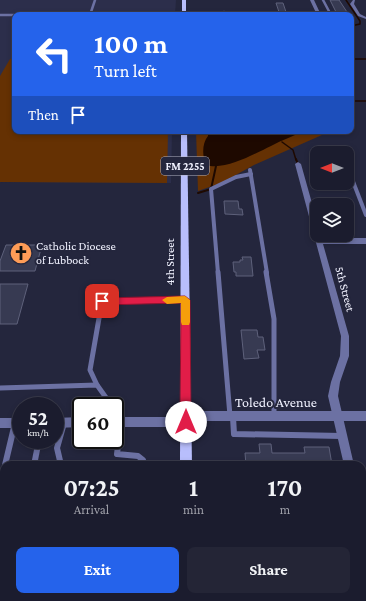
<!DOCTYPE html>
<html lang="en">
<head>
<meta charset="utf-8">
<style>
  :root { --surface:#1b1c2e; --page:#242536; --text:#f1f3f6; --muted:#a0a1aa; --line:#393a4a; --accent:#2563eb }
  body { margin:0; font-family:"Crimson Pro",serif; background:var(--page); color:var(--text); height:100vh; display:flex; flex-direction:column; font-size:15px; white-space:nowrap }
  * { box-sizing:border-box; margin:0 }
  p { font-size:13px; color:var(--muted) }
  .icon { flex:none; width:22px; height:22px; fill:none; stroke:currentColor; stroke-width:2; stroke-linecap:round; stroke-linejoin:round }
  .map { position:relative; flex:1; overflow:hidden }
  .details { position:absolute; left:0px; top:461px; width:366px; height:140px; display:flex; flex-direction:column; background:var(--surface); border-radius:12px 12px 0 0; box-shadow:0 2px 6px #0003,0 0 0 1px var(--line) }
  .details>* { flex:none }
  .top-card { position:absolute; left:12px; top:12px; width:342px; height:122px; border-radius:8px; box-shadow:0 2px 6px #0003,0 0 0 1px var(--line); background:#2563eb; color:#fff; overflow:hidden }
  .needle { width:26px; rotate:270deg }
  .tools { position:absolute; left:310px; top:146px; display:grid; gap:8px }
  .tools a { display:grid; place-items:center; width:44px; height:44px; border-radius:8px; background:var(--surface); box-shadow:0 2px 6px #0003,0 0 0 1px var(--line); font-size:20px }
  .speed { position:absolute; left:12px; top:397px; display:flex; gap:8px; font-size:20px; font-weight:700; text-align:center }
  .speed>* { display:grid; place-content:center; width:52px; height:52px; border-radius:50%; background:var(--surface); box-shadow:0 2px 6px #0003,0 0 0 1px var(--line); line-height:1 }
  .speed small { font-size:10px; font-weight:400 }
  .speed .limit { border:2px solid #111; border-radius:6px; background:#fff; color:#111 }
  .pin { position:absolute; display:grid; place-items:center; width:34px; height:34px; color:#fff; margin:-17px; border-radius:8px; box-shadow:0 2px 6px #0006 }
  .me { position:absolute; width:44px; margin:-22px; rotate:0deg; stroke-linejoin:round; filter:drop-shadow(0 0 3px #0008) }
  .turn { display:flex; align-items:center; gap:14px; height:84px; padding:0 16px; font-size:18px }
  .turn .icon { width:52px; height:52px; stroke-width:2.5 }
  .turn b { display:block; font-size:28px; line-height:34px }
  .then { display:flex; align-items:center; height:38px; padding:0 16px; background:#0003; gap:8px; font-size:15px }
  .eta { display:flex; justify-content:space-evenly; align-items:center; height:68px; text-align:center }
  .eta b { font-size:24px; font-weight:700; line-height:28px }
  .primary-button { display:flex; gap:8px; margin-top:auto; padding:8px 16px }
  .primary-button a { flex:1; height:46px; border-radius:8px; background:var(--accent); color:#fff; font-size:16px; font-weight:700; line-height:46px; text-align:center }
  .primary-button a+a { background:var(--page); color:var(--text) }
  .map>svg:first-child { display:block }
</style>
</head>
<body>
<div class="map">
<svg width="366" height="601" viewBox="0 0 366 601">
  <rect width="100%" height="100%" fill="#24263d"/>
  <polygon fill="#2c2e4b" points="0,0 176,0 175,15 15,15 15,131 172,131 171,183 0,182"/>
  <g fill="#653103">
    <polygon points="15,57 15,131 168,131 167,183 0,182 0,76 10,59"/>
    <polygon points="196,131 331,131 254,165 221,183 198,191"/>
  </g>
  <path fill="#1e0900" d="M 208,131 L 305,131 C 293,136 282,140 271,146 C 254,154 225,171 206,165 C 202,156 202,143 208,136 Z"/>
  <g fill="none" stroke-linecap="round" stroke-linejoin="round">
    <g stroke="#1e0900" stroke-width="1.5">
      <polyline points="346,0 360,21 360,24 351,26"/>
      <polyline points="351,59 366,59"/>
      <polyline points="351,101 366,101"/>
      <polyline points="282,142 293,150 296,160"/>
    </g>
    <g stroke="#1e0900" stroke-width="2">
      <polyline points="296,159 298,164"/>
      <polyline points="198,193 211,189 216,166"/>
    </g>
  </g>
  <g fill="#373a52" stroke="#5e617b">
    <polygon points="330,0 339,0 347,12 336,12"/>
    <polygon points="276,3 283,3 287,15 280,15"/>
    <polygon points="224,201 238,201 239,209 242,209 243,215 225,214"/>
    <polygon points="6,245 42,245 35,271 0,271 0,261"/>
    <polygon points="242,257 251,257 253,276 236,276 236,272 234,272 233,262 240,262 240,260 243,260"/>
    <polygon points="0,284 28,284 17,324 0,324"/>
    <polygon points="241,330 257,330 258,337 263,337 265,350 257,350 259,358 244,359"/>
    <polygon points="259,444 271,444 272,453 305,453 304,447 329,447 332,465 246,465 245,453 260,453"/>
  </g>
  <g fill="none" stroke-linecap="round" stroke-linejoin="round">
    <g stroke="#6c71a3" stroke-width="2.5">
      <polyline points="323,0 331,15"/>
      <polyline points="224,12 224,15"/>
      <polyline points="0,15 15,15"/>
      <polyline points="90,15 95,0"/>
    </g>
    <g stroke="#6c71a3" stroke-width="4">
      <polyline points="347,166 366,215"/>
      <polyline points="250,170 267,273"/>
      <polyline points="218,273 211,189 236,177 251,174"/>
    </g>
    <g stroke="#6c71a3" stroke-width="5">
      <polyline points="218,272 230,416"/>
      <polyline points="266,272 274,319 274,416"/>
      <polyline points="97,385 90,370 102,301 185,300"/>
      <polyline points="0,388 97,385 107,399 106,406"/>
      <polyline points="233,416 233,418"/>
    </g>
    <g stroke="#6c71a3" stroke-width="6">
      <polyline points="233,417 234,434 342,436"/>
      <polyline points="121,422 117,454 138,456 143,460 144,465"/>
      <polyline points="35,463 116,464"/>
      <polyline points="5,465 15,423"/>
      <polyline points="34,465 39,440"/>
      <polyline points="61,465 57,448 64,423"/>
      <polyline points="0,485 4,470"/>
      <polyline points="133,597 177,601"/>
      <polyline points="9,601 10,597"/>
    </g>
    <g fill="#6c71a3" fill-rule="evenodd">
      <polygon points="310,0 314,0 321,15 317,15"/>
      <polygon points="353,0 355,0 354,4 360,14 366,17 366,19 358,16 350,4"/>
      <polygon points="298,162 301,164 317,221 317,235 321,235 322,238 366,238 366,244 323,244 349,336 349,356 340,382 338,396 354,465 344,465 328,396 331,382 340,356 341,336 295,164"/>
      <polygon points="81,417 81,427 55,428 55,418"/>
      <polygon points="115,417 186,417 189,419 191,422 189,425 186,427 115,427"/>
      <rect x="0" y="418" width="21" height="10"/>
      <polygon points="362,514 366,516 366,544 362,542"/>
    </g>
    <polygon fill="#6c71a3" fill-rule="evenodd" points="186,411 366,411 366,421 186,421 183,419 181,416 183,413"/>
    <g fill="#b8befc" fill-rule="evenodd">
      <rect x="182" y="0" width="4" height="15"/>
      <polygon points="181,131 187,131 192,465 180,465"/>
      <rect x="178" y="597" width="16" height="4"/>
    </g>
  </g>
  <polygon fill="#e11d48" stroke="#92132f" points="185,296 190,300 191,422 190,426 186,427 182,426 180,422 181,303 102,305 97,301 102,298"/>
  <polygon fill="#f59e0b" points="185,296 190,300 190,322 189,325 182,325 181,322 181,303 167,304 162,300 167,297"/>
  <defs>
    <g id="church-disc" transform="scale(1.15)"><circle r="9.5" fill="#fe9c57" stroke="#24263d"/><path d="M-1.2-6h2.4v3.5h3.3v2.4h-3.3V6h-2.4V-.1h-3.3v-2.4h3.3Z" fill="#111"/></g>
  </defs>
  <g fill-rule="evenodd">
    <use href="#church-disc" x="21" y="253"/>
  </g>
  <g text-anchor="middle" stroke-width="4" stroke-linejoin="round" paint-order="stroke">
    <rect fill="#24263d" stroke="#b4b5c5" stroke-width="1" x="161" y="157" width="48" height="18" rx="3"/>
    <g font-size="11" font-weight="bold" fill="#f1f2ff">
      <text x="185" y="170">FM 2255</text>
    </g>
    <g font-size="12" fill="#f1f2ff" stroke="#24263d" text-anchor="start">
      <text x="36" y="250">Catholic Diocese<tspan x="36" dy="14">of Lubbock</tspan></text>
    </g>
    <g font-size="12" fill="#f1f2ff" stroke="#24263d">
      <text transform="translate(170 262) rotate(-90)" y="4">4th Street</text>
      <text transform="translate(345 289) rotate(75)" y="4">5th Street</text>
    </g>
    <g font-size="14" fill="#f1f2ff" stroke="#24263d">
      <text x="276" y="407">Toledo Avenue</text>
    </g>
  </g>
</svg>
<div class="tools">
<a><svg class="needle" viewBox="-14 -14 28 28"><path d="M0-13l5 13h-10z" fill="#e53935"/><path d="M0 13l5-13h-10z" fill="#a0a1aa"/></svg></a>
<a><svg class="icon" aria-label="layers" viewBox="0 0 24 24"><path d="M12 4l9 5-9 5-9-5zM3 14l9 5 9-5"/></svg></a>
</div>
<div class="speed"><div>52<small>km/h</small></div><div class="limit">60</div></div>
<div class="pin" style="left:102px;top:301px;background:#d93025"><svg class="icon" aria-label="arrive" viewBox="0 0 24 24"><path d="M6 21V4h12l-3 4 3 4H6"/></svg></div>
<svg class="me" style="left:186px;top:422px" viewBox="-20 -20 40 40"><circle r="19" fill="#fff"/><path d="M0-13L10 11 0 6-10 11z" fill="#e11d48"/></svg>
<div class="top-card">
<div class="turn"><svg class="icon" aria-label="left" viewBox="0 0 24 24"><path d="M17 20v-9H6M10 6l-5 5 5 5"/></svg><div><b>100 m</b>Turn left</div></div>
<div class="then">Then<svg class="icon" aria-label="arrive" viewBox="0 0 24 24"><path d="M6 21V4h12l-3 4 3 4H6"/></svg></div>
</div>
<section class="details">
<div class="eta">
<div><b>07:25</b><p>Arrival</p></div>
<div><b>1</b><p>min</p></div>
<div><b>170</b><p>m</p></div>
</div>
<div class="primary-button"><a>Exit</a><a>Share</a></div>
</section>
</div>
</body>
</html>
